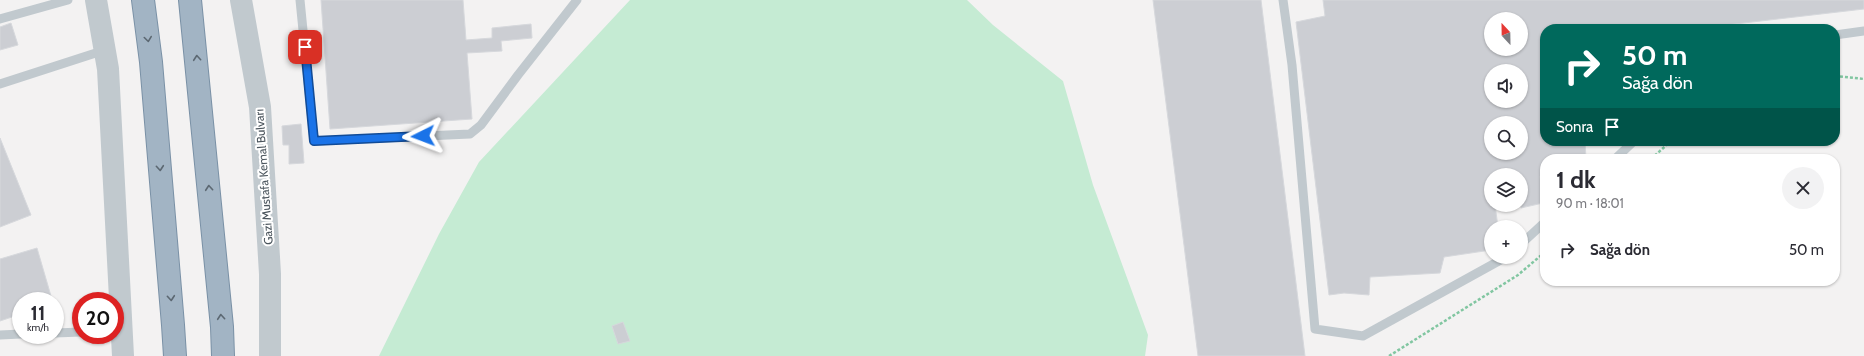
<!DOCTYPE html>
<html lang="tr">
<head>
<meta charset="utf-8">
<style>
  :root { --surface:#fff; --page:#f2f2f3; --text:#2b2b33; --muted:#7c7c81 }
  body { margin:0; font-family:Cabin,sans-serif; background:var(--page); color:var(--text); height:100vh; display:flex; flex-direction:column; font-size:15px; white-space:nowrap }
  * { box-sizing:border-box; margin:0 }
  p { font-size:13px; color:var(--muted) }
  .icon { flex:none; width:22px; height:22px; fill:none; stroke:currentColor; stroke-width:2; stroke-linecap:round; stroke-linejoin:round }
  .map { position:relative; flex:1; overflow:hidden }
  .side { position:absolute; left:1540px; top:154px; width:300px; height:132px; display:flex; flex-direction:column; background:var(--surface); border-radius:16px; box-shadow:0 1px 3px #0004 }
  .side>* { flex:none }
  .top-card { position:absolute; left:1540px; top:24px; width:300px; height:122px; border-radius:16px; box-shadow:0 1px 3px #0004; background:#00695c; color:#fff; overflow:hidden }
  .needle { width:26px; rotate:338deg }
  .buttons { position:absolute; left:1484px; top:12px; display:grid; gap:8px }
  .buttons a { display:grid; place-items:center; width:44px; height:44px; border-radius:50%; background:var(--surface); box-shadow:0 1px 3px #0004; font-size:20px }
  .speed { position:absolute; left:12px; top:292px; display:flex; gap:8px; font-size:20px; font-weight:700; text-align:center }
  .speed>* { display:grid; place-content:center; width:52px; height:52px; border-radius:50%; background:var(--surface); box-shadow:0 1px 3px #0004; line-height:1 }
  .speed small { font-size:10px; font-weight:400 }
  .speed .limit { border:6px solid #d22; background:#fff; color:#111 }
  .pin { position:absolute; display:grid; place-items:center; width:34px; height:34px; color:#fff; margin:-17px; border-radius:8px; box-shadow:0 2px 6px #0006 }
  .me { position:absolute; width:44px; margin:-22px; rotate:267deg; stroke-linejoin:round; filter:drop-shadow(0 0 3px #0008) }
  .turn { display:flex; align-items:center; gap:14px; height:84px; padding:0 16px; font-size:18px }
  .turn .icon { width:52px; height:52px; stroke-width:2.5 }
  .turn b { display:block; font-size:28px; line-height:34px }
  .then { display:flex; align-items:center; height:38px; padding:0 16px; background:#0003; gap:8px; font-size:15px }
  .round { display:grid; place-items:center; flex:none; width:42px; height:42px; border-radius:21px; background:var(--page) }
  .summary { display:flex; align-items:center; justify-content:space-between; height:68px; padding:0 16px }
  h1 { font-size:24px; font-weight:800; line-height:30px }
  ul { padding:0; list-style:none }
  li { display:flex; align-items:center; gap:12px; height:56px; padding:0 16px }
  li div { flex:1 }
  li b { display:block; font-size:15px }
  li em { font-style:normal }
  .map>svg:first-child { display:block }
</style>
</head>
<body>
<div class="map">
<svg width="1864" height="356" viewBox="0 0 1864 356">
  <rect width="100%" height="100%" fill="#f3f2f2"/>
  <polygon fill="#c5ebd3" points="630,0 967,0 993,25 1063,81 1093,185 1148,335 1145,356 379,356 439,234 479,162"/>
  <g fill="#ccced3" stroke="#d6d8dc" fill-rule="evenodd">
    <polygon points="321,0 463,0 466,40 492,38 492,28 531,24 532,38 501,41 502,51 467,53 472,119 330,129"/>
    <polygon points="1153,0 1261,0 1305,356 1198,356"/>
    <path d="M 1323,0 L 1864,0 L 1864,9 L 1692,29 L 1545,29 L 1545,141 L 1585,141 L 1586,159 L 1545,159 L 1545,175 L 1540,176 L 1543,203 L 1521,208 L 1521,175 L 1491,175 L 1491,205 L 1495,205 L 1498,227 L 1491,227 L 1491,250 L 1444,257 L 1440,273 L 1370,277 L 1369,295 L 1344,293 L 1329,295 L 1296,22 L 1325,16 ZM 1491,19 L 1521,19 L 1521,49 L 1491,49 ZM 1491,71 L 1521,71 L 1521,101 L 1491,101 ZM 1491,123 L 1521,123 L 1521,153 L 1491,153 Z"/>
    <polygon points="11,23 18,45 0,50 0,27"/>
    <polygon points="301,124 304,163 289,164 289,145 283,145 282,126"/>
    <polygon points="0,138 31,215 0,227"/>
    <polygon points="37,248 51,296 34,301 21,301 21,305 15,307 18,315 0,321 0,259"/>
    <polygon points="623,322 630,341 618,344 612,326"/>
  </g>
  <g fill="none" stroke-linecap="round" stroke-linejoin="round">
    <g stroke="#7a91a6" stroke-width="24">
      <g id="trunk">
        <polyline points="143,0 151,62 173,325 175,356"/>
        <polyline points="190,0 222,327 223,356"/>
      </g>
    </g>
    <g stroke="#81c6a1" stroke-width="2.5" stroke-dasharray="3 2" stroke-linecap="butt">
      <polyline points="1835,76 1864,79"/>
      <polyline points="1651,159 1671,141"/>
      <polyline points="1389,356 1518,275 1545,252"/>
    </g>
    <g stroke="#c1c9ce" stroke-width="9">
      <polyline points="300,0 314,141 470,134 481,125 518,75 577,0"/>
      <polyline points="1283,0 1292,65 1315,329 1363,336 1506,257"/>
      <polyline points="0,19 68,0"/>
      <polyline points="1835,35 1864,31"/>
      <polyline points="0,84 105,50"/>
      <polyline points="1615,159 1634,141"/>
      <polyline points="1521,244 1545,222"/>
      <polyline points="55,333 81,332"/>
      <polyline points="0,335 21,334"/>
    </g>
    <g stroke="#c1c9ce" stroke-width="22">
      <polyline points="96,0 108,69 123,356"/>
      <polyline points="241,0 260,107 270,274 270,356"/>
    </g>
    <use href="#trunk" stroke="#a2b4c4" stroke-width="22"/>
  </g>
  <defs><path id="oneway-chevron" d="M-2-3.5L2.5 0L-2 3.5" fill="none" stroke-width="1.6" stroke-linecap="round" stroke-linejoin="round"/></defs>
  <g stroke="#5c6872">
    <use href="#oneway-chevron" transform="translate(148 39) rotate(82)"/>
    <use href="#oneway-chevron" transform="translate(197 58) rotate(-95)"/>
    <use href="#oneway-chevron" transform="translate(160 168) rotate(85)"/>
    <use href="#oneway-chevron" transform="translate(209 188) rotate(-95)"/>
    <use href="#oneway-chevron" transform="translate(171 298) rotate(85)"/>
    <use href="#oneway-chevron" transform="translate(221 317) rotate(-95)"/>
  </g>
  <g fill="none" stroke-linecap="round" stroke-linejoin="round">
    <g stroke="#114b97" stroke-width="10">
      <polyline id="route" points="305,47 314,141 423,136"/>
    </g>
    <use href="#route" stroke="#1a73e8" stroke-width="7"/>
  </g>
  <g text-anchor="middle" stroke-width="4" stroke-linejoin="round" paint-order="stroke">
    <g font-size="12" fill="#4b555d" stroke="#fff">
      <text transform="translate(264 177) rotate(-94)" y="4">Gazi Mustafa Kemal Bulvarı</text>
    </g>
  </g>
</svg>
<div class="buttons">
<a><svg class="needle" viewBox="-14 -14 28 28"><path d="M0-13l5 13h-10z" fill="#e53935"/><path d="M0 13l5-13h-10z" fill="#7c7c81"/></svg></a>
<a><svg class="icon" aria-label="sound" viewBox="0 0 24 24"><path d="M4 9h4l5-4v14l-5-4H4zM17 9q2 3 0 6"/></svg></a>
<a><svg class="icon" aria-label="search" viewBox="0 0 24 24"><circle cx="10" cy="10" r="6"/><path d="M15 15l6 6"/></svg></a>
<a><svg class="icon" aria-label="layers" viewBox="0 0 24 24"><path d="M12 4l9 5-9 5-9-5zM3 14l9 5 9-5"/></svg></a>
<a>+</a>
</div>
<div class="speed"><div>11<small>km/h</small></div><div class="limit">20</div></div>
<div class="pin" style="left:305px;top:47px;background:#d93025"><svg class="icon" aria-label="arrive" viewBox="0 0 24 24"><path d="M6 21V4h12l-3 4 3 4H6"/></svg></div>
<svg class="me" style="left:423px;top:136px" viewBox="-20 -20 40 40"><path d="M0-17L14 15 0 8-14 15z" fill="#1a73e8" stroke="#fff" stroke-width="4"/></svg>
<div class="top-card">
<div class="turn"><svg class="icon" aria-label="right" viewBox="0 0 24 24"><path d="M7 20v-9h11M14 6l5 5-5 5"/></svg><div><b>50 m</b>Sağa dön</div></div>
<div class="then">Sonra<svg class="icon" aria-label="arrive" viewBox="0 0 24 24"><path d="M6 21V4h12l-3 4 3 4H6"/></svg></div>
</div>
<section class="side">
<div class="summary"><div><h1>1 dk</h1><p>90 m · 18:01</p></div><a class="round"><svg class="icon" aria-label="close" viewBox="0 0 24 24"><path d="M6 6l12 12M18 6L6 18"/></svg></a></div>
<ul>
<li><svg class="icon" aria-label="right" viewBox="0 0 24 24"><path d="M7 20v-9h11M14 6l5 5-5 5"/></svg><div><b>Sağa dön</b></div><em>50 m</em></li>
</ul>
</section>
</div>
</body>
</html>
